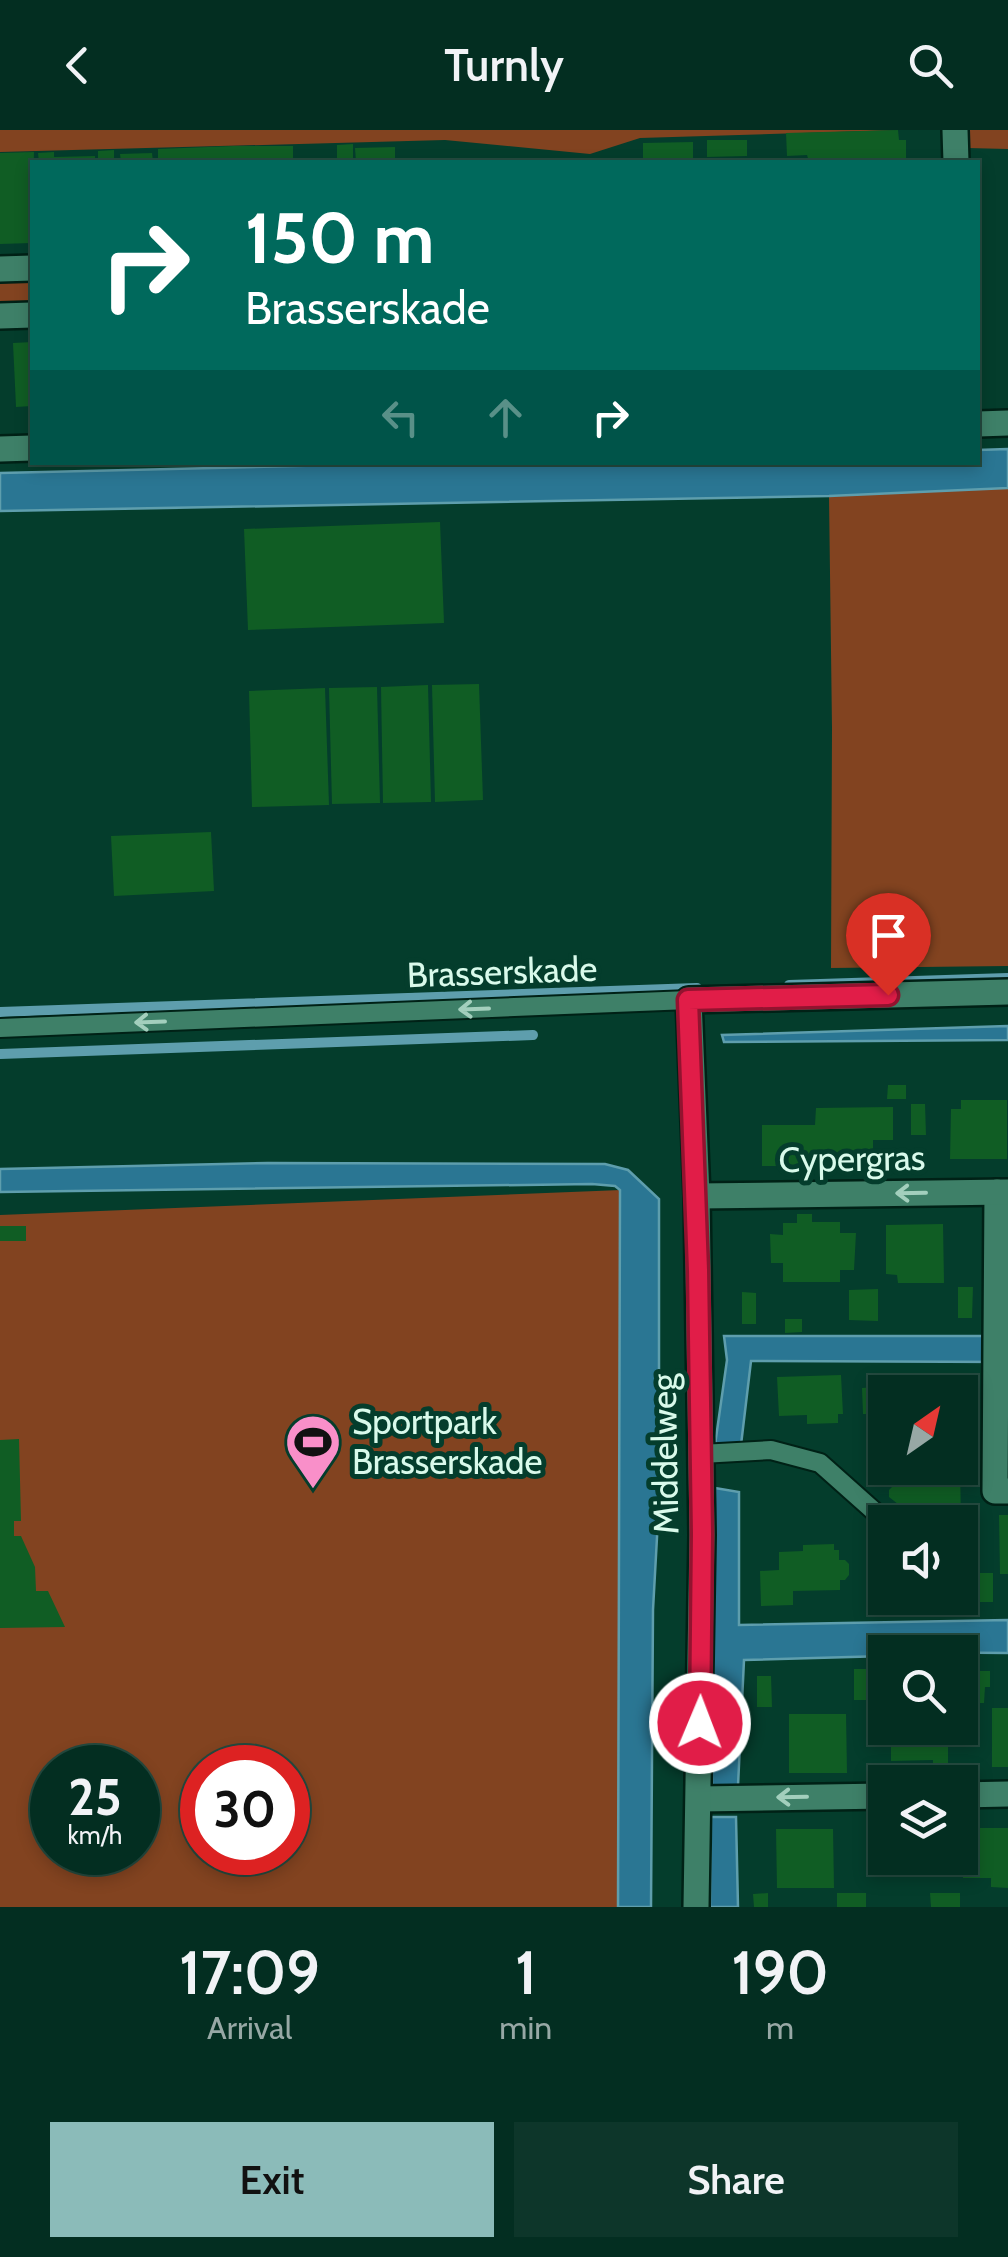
<!DOCTYPE html>
<html lang="en">
<head>
<meta charset="utf-8">
<style>
  :root { --surface:#032e21; --page:#0d362a; --text:#f1f3f6; --muted:#97a8a5; --line:#244a3f; --accent:#8bbbb9 }
  body { margin:0; font-family:Cabin,sans-serif; background:var(--page); color:var(--text); height:100vh; display:flex; flex-direction:column; font-size:38px; white-space:nowrap }
  * { box-sizing:border-box; margin:0 }
  p { font-size:32px; color:var(--muted) }
  .icon { flex:none; width:55px; height:55px; fill:none; stroke:currentColor; stroke-width:2; stroke-linecap:round; stroke-linejoin:round }
  .map { position:relative; height:1777px; overflow:hidden }
  .panel { display:flex; flex-direction:column; background:var(--surface); flex:1 }
  .panel>* { flex:none }
  .hud { position:absolute; left:30px; top:30px; width:950px; height:305px; border-radius:0px; box-shadow:0 5px 15px #0003,0 0 0 2px var(--line); background:#00695c; color:#fff; overflow:hidden }
  .needle { width:65px; rotate:34deg }
  .tools { position:absolute; left:868px; top:1245px; display:grid; gap:20px }
  .tools a { display:grid; place-items:center; width:110px; height:110px; border-radius:0px; background:var(--surface); box-shadow:0 5px 15px #0003,0 0 0 2px var(--line); font-size:50px }
  .speed { position:absolute; left:30px; top:1615px; display:flex; gap:20px; font-size:50px; font-weight:700; text-align:center }
  .speed>* { display:grid; place-content:center; width:130px; height:130px; border-radius:50%; background:var(--surface); box-shadow:0 5px 15px #0003,0 0 0 2px var(--line); line-height:1 }
  .speed small { font-size:25px; font-weight:400 }
  .speed .limit { border:15px solid #d22; background:#fff; color:#111 }
  .pin { position:absolute; display:grid; place-items:center; width:85px; height:85px; color:#fff; margin:-102px -42px; border-radius:50% 50% 50% 0; rotate:-45deg; box-shadow:0 0 10px #0007 }
  .pin .icon { rotate:45deg }
  .me { position:absolute; width:110px; margin:-55px; rotate:1deg; stroke-linejoin:round; filter:drop-shadow(0 0 8px #0008) }
  .turn { display:flex; align-items:center; gap:35px; height:210px; padding:0 50px; font-size:45px }
  .turn .icon { width:130px; height:130px; stroke-width:2.5 }
  .turn b { display:block; font-size:70px; line-height:85px }
  .lanes { display:flex; align-items:center; height:95px; padding:0 50px; background:#0003; justify-content:center; gap:50px; direction:ltr }
  .lanes .off { opacity:.35 }
  .eta { display:flex; justify-content:space-evenly; align-items:center; height:170px; text-align:center }
  .eta b { font-size:60px; font-weight:600; line-height:70px }
  .button { display:flex; gap:20px; margin-top:auto; padding:20px 50px }
  .button a { flex:1; height:115px; border-radius:0px; background:var(--accent); color:#111; font-size:40px; font-weight:600; line-height:115px; text-align:center }
  .button a+a { background:var(--page); color:var(--text) }
  header { display:flex; justify-content:space-between; align-items:center; height:130px; padding:0 50px; background:var(--surface); font-size:45px; font-weight:600 }
  .map>svg:first-child { display:block }
</style>
</head>
<body>
<header><svg class="icon" aria-label="back" viewBox="0 0 24 24"><path d="M15 5l-7 7 7 7"/></svg>Turnly<svg class="icon" aria-label="search" viewBox="0 0 24 24"><circle cx="10" cy="10" r="6"/><path d="M15 15l6 6"/></svg></header>
<div class="map">
<svg width="1008" height="1777" viewBox="0 0 1008 1777">
  <rect width="100%" height="100%" fill="#043d2c"/>
  <g fill="#824320" fill-rule="evenodd">
    <polygon points="0,0 899,0 640,8 590,24 445,10 0,22"/>
    <polygon points="965,0 1008,0 1008,19 967,18"/>
    <polygon points="32,147 32,173 0,174 0,148"/>
    <polygon points="1008,358 1008,836 831,838 832,598 829,366"/>
    <path d="M 621,1060 L 633,1777 L 0,1777 L 0,1085 ZM 52,1638 L 138,1638 L 138,1722 L 52,1722 ZM 202,1638 L 288,1638 L 288,1722 L 202,1722 Z"/>
  </g>
  <g fill="#2a7693" stroke="#5e9ead" stroke-width="2.5">
    <polygon points="1008,319 1008,358 829,366 0,381 0,343 463,332 978,332 978,320"/>
    <polygon points="1008,896 1008,910 724,912 722,905"/>
    <polygon points="268,1033 605,1034 628,1040 659,1069 659,1371 653,1480 651,1777 618,1777 620,1060 615,1056 592,1054 0,1062 0,1039"/>
    <polygon points="724,1206 1008,1206 1008,1232 751,1231 741,1315 715,1315 727,1230"/>
    <polygon points="715,1358 739,1362 739,1495 1008,1490 1008,1523 885,1522 885,1526 744,1530 738,1656 712,1656"/>
    <polygon points="711,1687 736,1687 738,1777 710,1777"/>
  </g>
  <g fill="none" stroke-linecap="round" stroke-linejoin="round">
    <g stroke="#5e9ead" stroke-width="10">
      <polyline points="789,855 1008,848"/>
      <polyline points="0,882 697,858"/>
      <polyline points="0,924 533,905"/>
    </g>
  </g>
  <g fill="#105d24">
    <polygon points="898,0 899,10 906,10 906,32 809,32 807,25 787,26 786,3"/>
    <polygon points="707,10 747,10 747,26 707,27"/>
    <polygon points="693,12 693,28 643,30 643,13"/>
    <polygon points="353,14 353,32 337,32 337,15"/>
    <polygon points="233,16 293,16 293,32 278,32 277,28 271,28 271,32 240,32 240,29 233,29 234,32 218,32 218,30 158,32 158,19"/>
    <polygon points="395,17 395,32 356,32 355,18"/>
    <polygon points="114,20 114,32 98,32 98,21"/>
    <polygon points="34,22 32,113 0,114 0,23"/>
    <polygon points="54,22 54,27 95,26 95,32 39,32 38,23"/>
    <polygon points="152,23 153,32 121,32 120,24"/>
    <polygon points="32,212 32,276 16,277 13,213"/>
    <polygon points="440,392 444,493 248,500 244,399"/>
    <polygon points="479,554 483,670 435,672 432,555"/>
    <polygon points="428,555 431,672 383,673 381,557"/>
    <polygon points="377,557 380,673 332,674 329,558"/>
    <polygon points="325,558 329,675 252,677 249,561"/>
    <polygon points="211,702 214,761 114,766 111,706"/>
    <polygon points="888,955 906,955 906,969 887,969"/>
    <polygon points="961,970 1007,970 1007,1029 950,1029 951,979 961,979"/>
    <polygon points="911,974 925,974 926,1005 911,1005"/>
    <polygon points="893,977 893,1010 873,1010 873,1038 858,1038 858,1036 831,1038 831,1036 762,1036 762,995 815,995 816,978"/>
    <polygon points="797,1084 812,1084 812,1092 840,1092 840,1103 856,1103 854,1140 840,1140 840,1152 783,1152 783,1133 771,1133 770,1104 783,1105 783,1093 797,1093"/>
    <polygon points="943,1094 944,1153 898,1153 897,1145 886,1144 886,1095"/>
    <rect x="0" y="1096" width="26" height="15"/>
    <polygon points="958,1157 973,1157 972,1188 958,1188"/>
    <polygon points="878,1159 878,1191 849,1190 849,1160"/>
    <polygon points="742,1162 756,1163 756,1194 742,1194"/>
    <polygon points="785,1189 802,1189 802,1202 785,1203"/>
    <polygon points="841,1245 843,1284 838,1284 838,1293 807,1294 807,1285 779,1286 777,1247"/>
    <polygon points="915,1254 915,1262 885,1262 885,1284 863,1284 862,1258"/>
    <polygon points="19,1309 21,1391 14,1391 14,1406 21,1406 35,1437 36,1461 48,1461 65,1497 0,1498 0,1310"/>
    <polygon points="897,1338 960,1338 961,1389 958,1389 958,1392 898,1391 898,1374 889,1367 889,1360 897,1352"/>
    <polygon points="999,1385 1008,1385 1008,1444 1000,1444"/>
    <polygon points="834,1414 834,1420 839,1420 839,1430 845,1430 849,1434 849,1445 845,1450 840,1450 840,1460 793,1461 793,1475 761,1476 760,1441 779,1440 779,1422 803,1421 803,1415"/>
    <rect x="979" y="1443" width="14" height="29"/>
    <polygon points="854,1539 882,1539 883,1570 854,1570"/>
    <polygon points="960,1541 990,1541 990,1557 985,1557 984,1573 960,1573"/>
    <polygon points="757,1546 771,1546 772,1577 757,1577"/>
    <rect x="992" y="1578" width="16" height="59"/>
    <polygon points="789,1584 846,1584 847,1643 789,1643"/>
    <polygon points="891,1598 948,1598 948,1638 933,1638 933,1630 891,1631"/>
    <polygon points="885,1678 885,1728 927,1728 927,1745 870,1746 869,1679"/>
    <polygon points="963,1698 1008,1698 1008,1758 991,1757 991,1748 963,1748"/>
    <polygon points="776,1699 833,1699 834,1758 777,1758"/>
    <polygon points="768,1763 768,1777 754,1777 753,1764"/>
    <rect x="837" y="1763" width="29" height="14"/>
    <polygon points="930,1763 960,1763 960,1777 931,1777"/>
  </g>
  <g fill="none" stroke-linecap="round" stroke-linejoin="round">
    <g stroke="#002116" stroke-width="22">
      <g id="service">
        <polyline points="0,898 689,870"/>
        <polyline points="701,1324 771,1320 820,1333 884,1390"/>
      </g>
    </g>
    <g stroke="#002116" stroke-width="30">
      <g id="minor">
        <polyline points="955,0 956,32"/>
        <polyline points="0,139 32,138"/>
        <polyline points="0,186 32,185"/>
        <polyline points="978,294 1008,293"/>
        <polyline points="0,319 32,318"/>
        <polyline points="997,1062 995,1361 1008,1361"/>
        <polyline points="697,1066 1008,1062"/>
        <polyline points="960,1665 1008,1664"/>
        <polyline points="699,1669 885,1666"/>
        <polyline points="696,1777 702,1405 697,1066 689,870 1008,862"/>
      </g>
    </g>
    <use href="#service" stroke="#3e8068" stroke-width="18"/>
    <use href="#minor" stroke="#3e8068" stroke-width="25"/>
  </g>
  <defs><path id="oneway-shaft" d="M-6 0H5M1.5-3L5.5 0L1.5 3" fill="none" stroke-width="1.6" stroke-linecap="round" stroke-linejoin="round" transform="scale(2.5)"/></defs>
  <g stroke="#a3cfbd">
    <use href="#oneway-shaft" transform="translate(474 879) rotate(178)"/>
    <use href="#oneway-shaft" transform="translate(150 892) rotate(178)"/>
    <use href="#oneway-shaft" transform="translate(911 1063) rotate(179)"/>
    <use href="#oneway-shaft" transform="translate(792 1667) rotate(179)"/>
  </g>
  <g fill="none" stroke-linecap="round" stroke-linejoin="round">
    <g stroke="#92132f" stroke-width="25">
      <polyline id="route" points="700,1593 702,1404 698,1140 688,870 888,865"/>
    </g>
    <use href="#route" stroke="#e11d48" stroke-width="18"/>
  </g>
  <defs>
    <g id="stadium-pin" transform="scale(2.875)"><path d="M0 17L-7.5 6A9.5 9.5 0 1 1 7.5 6Z" fill="#f98fc9" stroke="#043d2c"/><path d="M0-5a6.5 5 0 1 0 0 10a6.5 5 0 1 0 0-10ZM-3.5-1.8h7v3.6h-7Z" fill="#111"/></g>
  </defs>
  <g fill-rule="evenodd">
    <use href="#stadium-pin" x="313" y="1312"/>
  </g>
  <g text-anchor="middle" stroke-width="10" stroke-linejoin="round" paint-order="stroke">
    <g font-size="35" fill="#d9faeb" stroke="#043d2c">
      <text transform="translate(502 842) rotate(-2)" y="12">Brasserskade</text>
      <text transform="translate(852 1029) rotate(-1)" y="12">Cypergras</text>
      <text transform="translate(665 1324) rotate(-91)" y="12">Middelweg</text>
    </g>
    <g font-size="35" fill="#d9faeb" stroke="#043d2c" text-anchor="start">
      <text x="352" y="1304">Sportpark<tspan x="352" dy="40">Brasserskade</tspan></text>
    </g>
  </g>
</svg>
<div class="tools">
<a><svg class="needle" viewBox="-14 -14 28 28"><path d="M0-13l5 13h-10z" fill="#e53935"/><path d="M0 13l5-13h-10z" fill="#97a8a5"/></svg></a>
<a><svg class="icon" aria-label="sound" viewBox="0 0 24 24"><path d="M4 9h4l5-4v14l-5-4H4zM17 9q2 3 0 6"/></svg></a>
<a><svg class="icon" aria-label="search" viewBox="0 0 24 24"><circle cx="10" cy="10" r="6"/><path d="M15 15l6 6"/></svg></a>
<a><svg class="icon" aria-label="layers" viewBox="0 0 24 24"><path d="M12 4l9 5-9 5-9-5zM3 14l9 5 9-5"/></svg></a>
</div>
<div class="speed"><div>25<small>km/h</small></div><div class="limit">30</div></div>
<div class="pin" style="left:888px;top:865px;background:#d93025"><svg class="icon" aria-label="arrive" viewBox="0 0 24 24"><path d="M6 21V4h12l-3 4 3 4H6"/></svg></div>
<svg class="me" style="left:700px;top:1593px" viewBox="-20 -20 40 40"><circle r="17" fill="#e11d48" stroke="#fff" stroke-width="3"/><path d="M0-11L8 9 0 5-8 9z" fill="#fff"/></svg>
<div class="hud">
<div class="turn"><svg class="icon" aria-label="right" viewBox="0 0 24 24"><path d="M7 20v-9h11M14 6l5 5-5 5"/></svg><div><b>150 m</b>Brasserskade</div></div>
<div class="lanes"><svg class="icon off" aria-label="left" viewBox="0 0 24 24"><path d="M17 20v-9H6M10 6l-5 5 5 5"/></svg><svg class="icon off" aria-label="ahead" viewBox="0 0 24 24"><path d="M12 20V5M6 11l6-6 6 6"/></svg><svg class="icon" aria-label="right" viewBox="0 0 24 24"><path d="M7 20v-9h11M14 6l5 5-5 5"/></svg></div>
</div>
</div>
<section class="panel">
<div class="eta">
<div><b>17:09</b><p>Arrival</p></div>
<div><b>1</b><p>min</p></div>
<div><b>190</b><p>m</p></div>
</div>
<div class="button"><a>Exit</a><a>Share</a></div>
</section>
</body>
</html>
